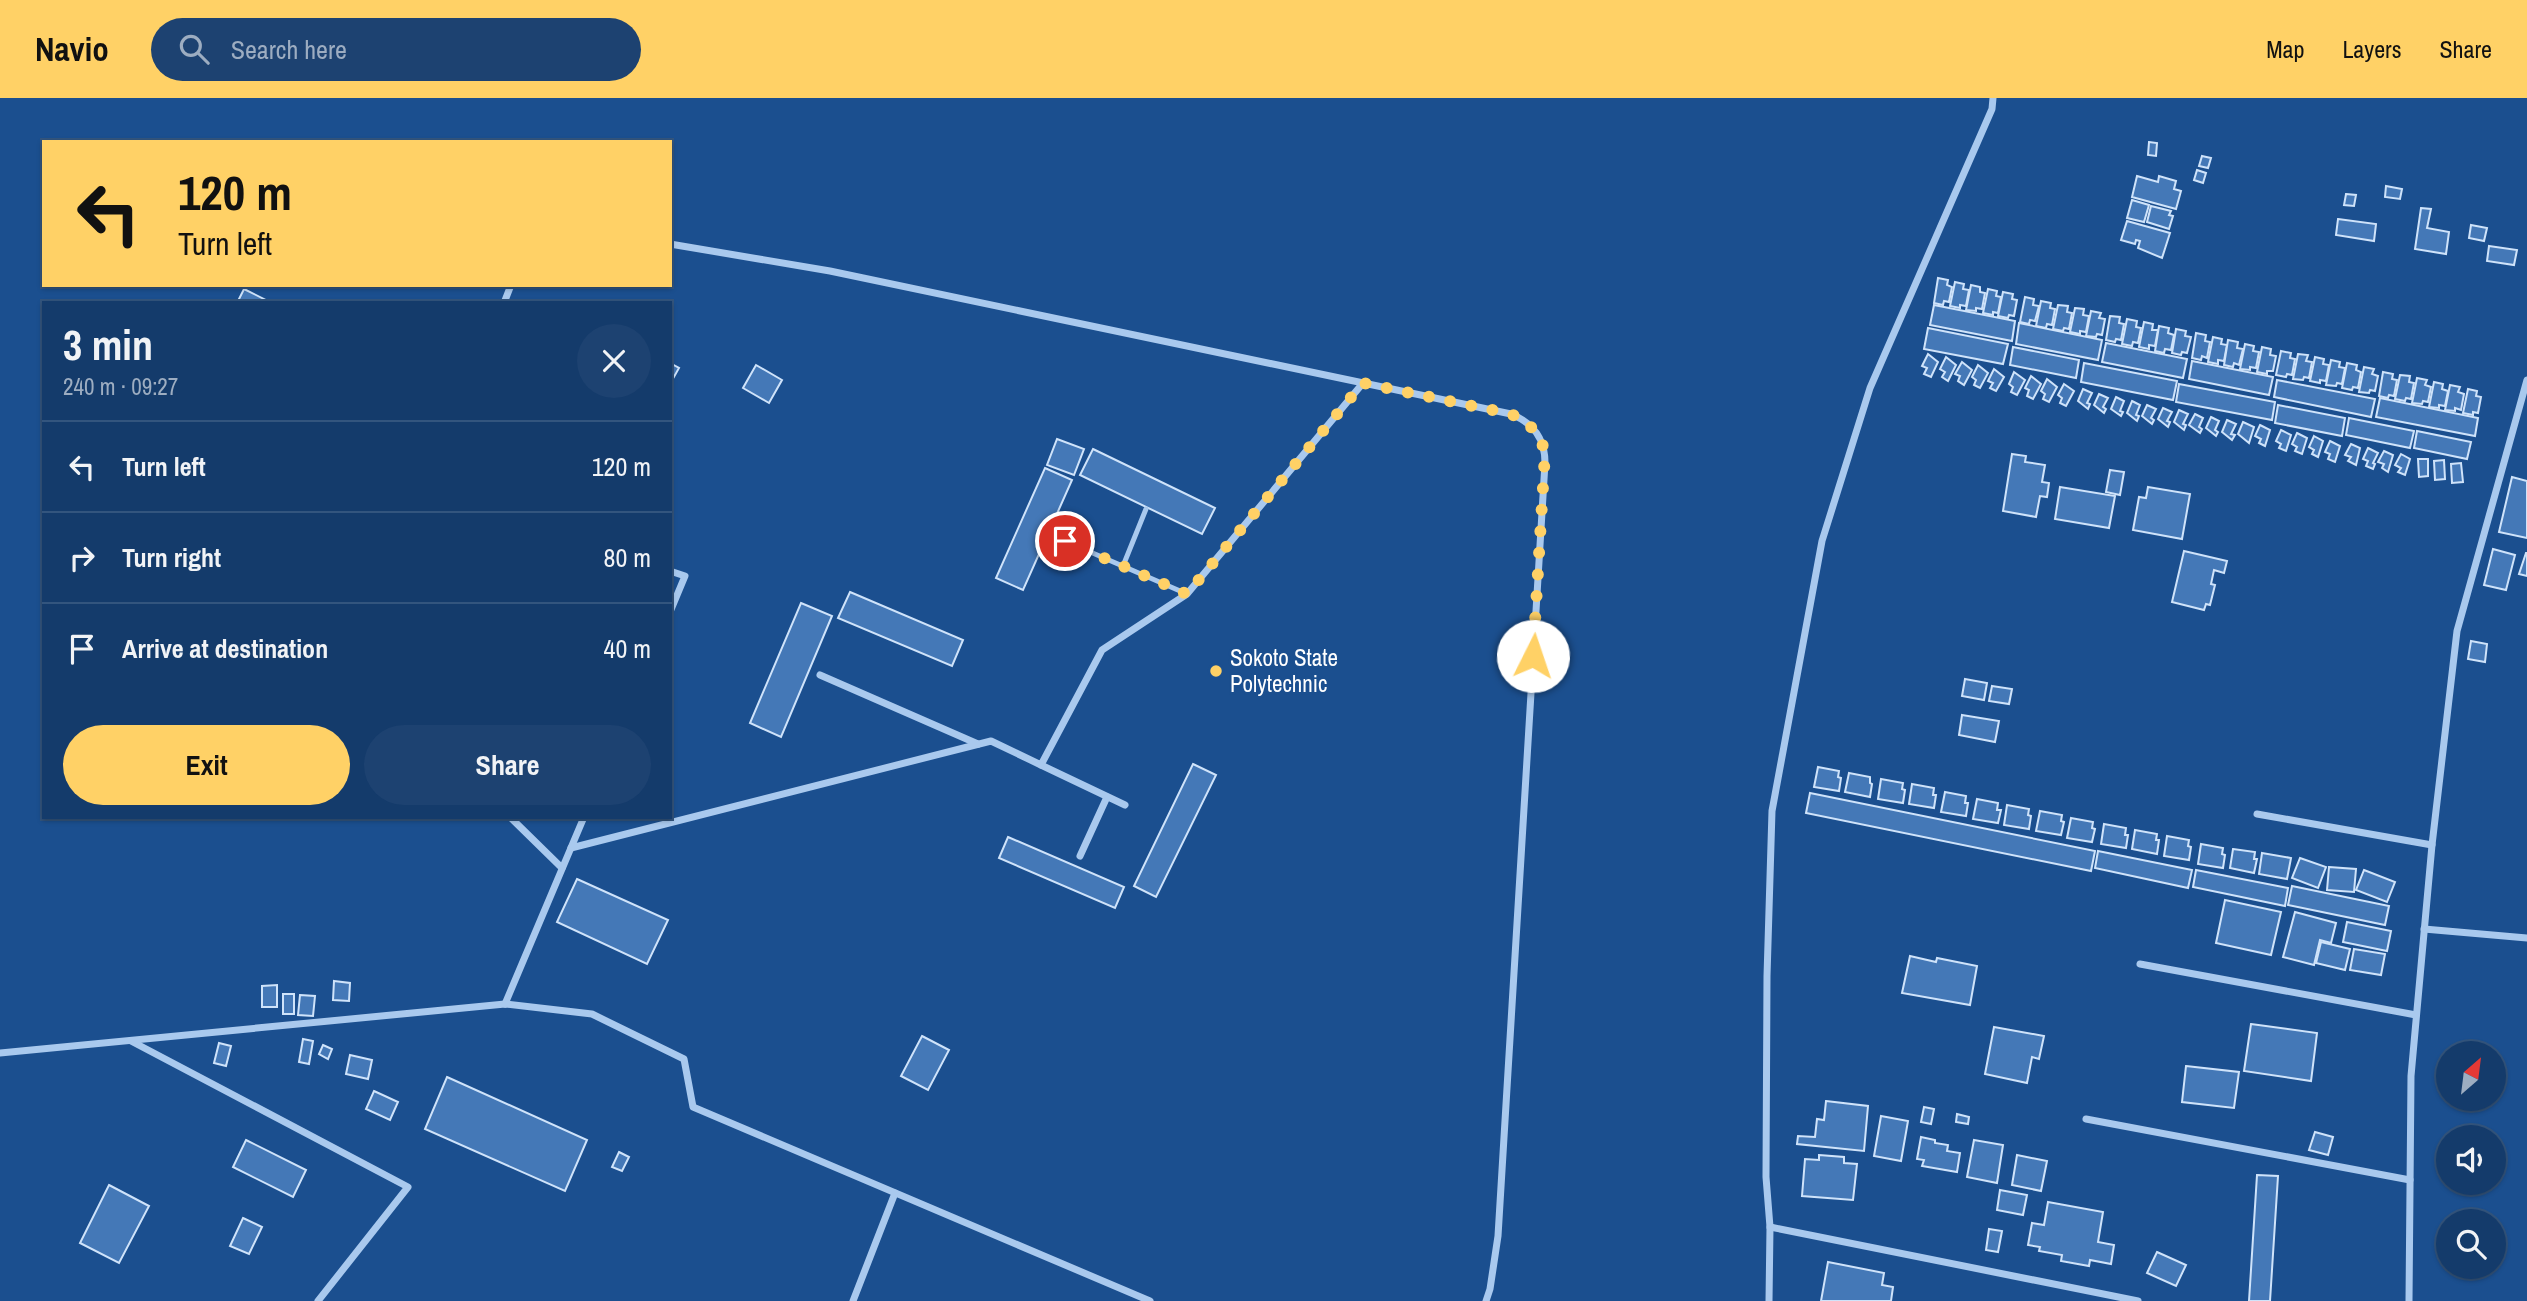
<!DOCTYPE html>
<html lang="en">
<head>
<meta charset="utf-8">
<style>
  :root { --surface:#143b6b; --page:#1d4271; --text:#f1f3f6; --muted:#9dadc1; --line:#33557e; --accent:#ffd166 }
  body { margin:0; font-family:"Archivo Narrow",sans-serif; background:var(--page); color:var(--text); height:100vh; display:flex; flex-direction:column; font-size:26px; white-space:nowrap }
  * { box-sizing:border-box; margin:0 }
  p { font-size:23px; color:var(--muted) }
  .icon { flex:none; width:38px; height:38px; fill:none; stroke:currentColor; stroke-width:2; stroke-linecap:round; stroke-linejoin:round }
  .map { position:relative; flex:1; overflow:hidden }
  .sheet { position:absolute; left:42px; top:203px; width:630px; height:518px; display:flex; flex-direction:column; background:var(--surface); border-radius:0px; box-shadow:0 2px 5px #0004,0 0 0 2px var(--line) }
  .sheet>* { flex:none }
  .hud { position:absolute; left:42px; top:42px; width:630px; height:147px; border-radius:0px; box-shadow:0 2px 5px #0004,0 0 0 2px var(--line); background:#ffd166; color:#111; overflow:hidden }
  .needle { width:46px; rotate:28deg }
  .controls { position:absolute; left:2436px; top:943px; display:grid; gap:14px }
  .controls a { display:grid; place-items:center; width:70px; height:70px; border-radius:50%; background:var(--surface); box-shadow:0 2px 5px #0004,0 0 0 2px var(--line); font-size:35px }
  .pin { position:absolute; display:grid; place-items:center; width:60px; height:60px; color:#fff; margin:-30px; border:4px solid #fff; border-radius:50%; box-shadow:0 2px 7px #0007 }
  .me { position:absolute; width:77px; margin:-38px; rotate:4deg; stroke-linejoin:round; filter:drop-shadow(0 0 5px #0008) }
  .turn { display:flex; align-items:center; gap:24px; height:147px; padding:0 21px; font-size:32px }
  .turn .icon { width:91px; height:91px; stroke-width:2.5 }
  .turn b { display:block; font-size:49px; line-height:60px }
  .round { display:grid; place-items:center; flex:none; width:74px; height:74px; border-radius:37px; background:var(--page) }
  .overview { display:flex; align-items:center; justify-content:space-between; height:119px; padding:0 21px }
  h1 { font-size:42px; font-weight:800; line-height:52px }
  .action { display:flex; gap:14px; margin-top:auto; padding:14px 21px }
  .action a { flex:1; height:80px; border-radius:42px; background:var(--accent); color:#111; font-size:28px; font-weight:800; line-height:80px; text-align:center }
  .action a+a { background:var(--page); color:var(--text) }
  ul { padding:0; list-style:none }
  li { display:flex; align-items:center; gap:21px; height:91px; padding:0 21px; border-top:2px solid var(--line) }
  li div { flex:1 }
  li b { display:block; font-size:26px }
  li em { font-style:normal }
  header { display:flex; align-items:center; gap:42px; box-sizing:border-box; height:98px; padding:0 35px; background:var(--accent); color:#111 }
  header strong { font-size:33px }
  nav { display:flex; gap:38px; margin-inline-start:auto; font-size:24px }
  .search { width:490px; height:63px; background:var(--page); display:flex; align-items:center; gap:18px; box-sizing:border-box; padding:0 24px; border-radius:38px; color:var(--muted); font-size:26px }
  .map>svg:first-child { display:block }
</style>
</head>
<body>
<header>
<strong>Navio</strong>
<div class="search"><svg class="icon" aria-label="search" viewBox="0 0 24 24"><circle cx="10" cy="10" r="6"/><path d="M15 15l6 6"/></svg>Search here</div>
<nav><a>Map</a><a>Layers</a><a>Share</a></nav>
</header>
<div class="map">
<svg width="2527" height="1203" viewBox="0 0 2527 1203">
  <rect width="100%" height="100%" fill="#1b4f8f"/>
  <g fill="#4478b7" stroke="#cfe3fa" stroke-width="2">
    <polygon points="2149,44 2157,45 2156,58 2148,57"/>
    <polygon points="2202,58 2211,60 2208,70 2199,68"/>
    <polygon points="2197,72 2206,75 2203,85 2194,82"/>
    <polygon points="2137,78 2158,84 2159,78 2176,83 2174,91 2181,93 2176,111 2132,99"/>
    <polygon points="2386,88 2402,91 2400,101 2385,99"/>
    <polygon points="2346,96 2356,97 2354,108 2344,107"/>
    <polygon points="2132,102 2149,107 2144,124 2127,120"/>
    <polygon points="2151,108 2171,113 2169,117 2173,118 2169,131 2147,124"/>
    <polygon points="2421,110 2431,111 2427,130 2449,134 2446,156 2415,151"/>
    <polygon points="2338,121 2376,126 2374,143 2336,137"/>
    <polygon points="2127,123 2170,135 2162,160 2138,150 2140,143 2136,142 2135,146 2121,142"/>
    <polygon points="2471,127 2487,130 2484,143 2469,140"/>
    <polygon points="2489,148 2517,152 2514,167 2487,163"/>
    <polygon points="1938,180 1948,182 1947,187 1952,189 1949,204 1944,203 1943,207 1934,205"/>
    <polygon points="1955,184 1964,186 1963,191 1969,192 1966,208 1960,207 1960,210 1950,208"/>
    <polygon points="1971,187 1980,189 1980,194 1985,195 1982,211 1976,210 1976,213 1966,212"/>
    <polygon points="244,191 270,204 270,205 237,205"/>
    <polygon points="1988,191 1997,193 1996,198 2001,199 1998,215 1993,214 1993,217 1983,215"/>
    <polygon points="2003,194 2013,196 2012,201 2017,202 2014,218 2009,217 2008,220 1998,218"/>
    <polygon points="2025,199 2034,201 2033,207 2039,208 2035,223 2030,222 2029,226 2020,224"/>
    <polygon points="2041,203 2051,205 2050,210 2055,211 2052,227 2047,226 2046,230 2036,228"/>
    <polygon points="1934,207 2015,223 2012,243 1930,227"/>
    <polygon points="2058,207 2068,208 2067,214 2072,215 2069,231 2064,230 2063,233 2053,231"/>
    <polygon points="2075,210 2084,211 2083,217 2089,218 2086,234 2080,233 2080,236 2070,234"/>
    <polygon points="2091,213 2101,215 2099,220 2105,221 2102,237 2097,236 2096,239 2086,238"/>
    <polygon points="2110,218 2120,219 2119,225 2124,226 2121,242 2116,241 2115,244 2106,242"/>
    <polygon points="2127,221 2137,223 2136,229 2141,230 2138,245 2133,244 2132,248 2122,246"/>
    <polygon points="2144,224 2153,226 2152,232 2158,232 2155,248 2149,247 2149,251 2139,249"/>
    <polygon points="2019,225 2102,242 2098,262 2016,246"/>
    <polygon points="2159,228 2169,230 2168,235 2174,237 2171,252 2165,251 2164,255 2155,253"/>
    <polygon points="1928,230 2008,246 2003,266 1924,251"/>
    <polygon points="2176,231 2186,233 2185,238 2191,239 2187,255 2182,254 2181,257 2172,255"/>
    <polygon points="2196,235 2206,237 2205,243 2210,244 2207,260 2202,258 2201,262 2192,260"/>
    <polygon points="2213,239 2222,241 2221,246 2227,247 2224,263 2218,262 2218,266 2208,264"/>
    <polygon points="2228,242 2238,244 2237,250 2243,251 2239,267 2234,265 2233,269 2224,267"/>
    <polygon points="2106,245 2187,261 2183,280 2102,264"/>
    <polygon points="2245,246 2254,248 2253,253 2259,254 2256,270 2250,269 2250,272 2240,271"/>
    <polygon points="2013,249 2079,262 2076,280 2010,267"/>
    <polygon points="2262,249 2271,251 2270,257 2276,258 2273,273 2267,273 2267,276 2257,274"/>
    <polygon points="2281,253 2291,255 2290,260 2295,261 2292,277 2287,276 2286,279 2276,277"/>
    <polygon points="1928,256 1938,264 1931,279 1924,276 1927,270 1922,268"/>
    <polygon points="2298,256 2308,257 2306,263 2312,264 2309,280 2304,279 2303,282 2293,281"/>
    <polygon points="1946,259 1956,267 1948,283 1942,279 1945,274 1940,271"/>
    <polygon points="2315,259 2324,261 2323,266 2329,267 2326,283 2320,282 2320,285 2310,283"/>
    <polygon points="2331,262 2340,264 2339,269 2345,270 2342,286 2337,285 2336,288 2326,287"/>
    <polygon points="2192,263 2273,279 2269,297 2189,281"/>
    <polygon points="1962,264 1972,272 1964,287 1958,283 1960,278 1955,276"/>
    <polygon points="670,265 679,270 670,286"/>
    <polygon points="2084,265 2177,283 2173,302 2081,284"/>
    <polygon points="2347,265 2357,267 2356,272 2361,274 2358,290 2353,289 2352,292 2342,290"/>
    <polygon points="756,267 782,282 769,305 743,290"/>
    <polygon points="1978,267 1988,275 1980,290 1974,287 1976,282 1972,279"/>
    <polygon points="2364,269 2374,271 2372,276 2378,278 2375,293 2370,292 2369,295 2359,294"/>
    <polygon points="1994,271 2004,279 1996,293 1990,290 1993,285 1988,283"/>
    <polygon points="2014,274 2025,282 2017,297 2011,294 2013,289 2009,286"/>
    <polygon points="2383,274 2393,276 2392,281 2397,282 2394,298 2389,297 2388,300 2379,298"/>
    <polygon points="2400,277 2410,278 2409,284 2414,285 2411,301 2406,300 2405,303 2395,301"/>
    <polygon points="2031,278 2041,286 2033,301 2027,298 2029,292 2025,290"/>
    <polygon points="2417,280 2427,282 2425,287 2431,289 2428,304 2423,303 2422,306 2412,305"/>
    <polygon points="2047,281 2057,289 2049,304 2043,301 2045,296 2041,293"/>
    <polygon points="2277,282 2375,301 2371,319 2274,299"/>
    <polygon points="2434,284 2443,286 2442,291 2448,293 2445,308 2439,307 2439,310 2429,309"/>
    <polygon points="2064,286 2074,293 2066,308 2060,305 2062,300 2058,297"/>
    <polygon points="2179,286 2275,304 2272,322 2176,304"/>
    <polygon points="2450,287 2460,289 2458,294 2464,296 2461,312 2455,310 2455,313 2445,312"/>
    <polygon points="2083,291 2092,295 2087,305 2090,306 2088,311 2078,303"/>
    <polygon points="2468,291 2477,293 2476,298 2481,299 2478,315 2473,314 2473,317 2463,315"/>
    <polygon points="2099,296 2108,300 2103,309 2106,311 2104,315 2094,307"/>
    <polygon points="2116,299 2124,303 2120,313 2123,314 2121,318 2111,311"/>
    <polygon points="2380,300 2478,320 2475,338 2376,319"/>
    <polygon points="2132,303 2140,307 2136,317 2139,318 2137,323 2127,315"/>
    <polygon points="2147,307 2156,311 2151,320 2154,322 2152,326 2142,318"/>
    <polygon points="2278,307 2345,320 2342,338 2275,325"/>
    <polygon points="2163,310 2172,314 2167,323 2170,324 2168,329 2158,321"/>
    <polygon points="2179,312 2188,316 2183,326 2186,327 2184,332 2174,324"/>
    <polygon points="2195,316 2203,320 2199,329 2202,331 2200,335 2189,327"/>
    <polygon points="2211,319 2219,323 2215,332 2218,334 2216,338 2206,330"/>
    <polygon points="2349,320 2414,333 2410,350 2346,337"/>
    <polygon points="2227,322 2236,326 2231,336 2235,337 2232,342 2222,334"/>
    <polygon points="2243,324 2254,329 2249,345 2238,336"/>
    <polygon points="2260,327 2270,332 2265,348 2259,345 2261,341 2255,338"/>
    <polygon points="2281,332 2291,337 2286,353 2279,350 2281,346 2276,343"/>
    <polygon points="2417,333 2471,344 2467,361 2414,350"/>
    <polygon points="2297,335 2307,340 2302,356 2295,353 2297,349 2292,346"/>
    <polygon points="2314,338 2323,343 2318,359 2312,356 2314,352 2309,349"/>
    <polygon points="1057,341 1084,351 1074,377 1047,367"/>
    <polygon points="2330,343 2340,348 2335,364 2328,361 2330,356 2325,354"/>
    <polygon points="2351,346 2360,350 2356,367 2348,363 2351,359 2345,357"/>
    <polygon points="2368,350 2378,355 2373,365 2375,366 2373,371 2366,368 2368,363 2363,361"/>
    <polygon points="1093,351 1215,410 1202,436 1080,377"/>
    <polygon points="2384,353 2393,357 2388,374 2382,370 2384,366 2378,364"/>
    <polygon points="2012,356 2026,358 2025,364 2045,367 2042,384 2049,385 2047,399 2040,398 2036,419 2003,413"/>
    <polygon points="2401,356 2410,361 2405,377 2398,374 2401,370 2395,367"/>
    <polygon points="2418,361 2428,361 2428,378 2419,379"/>
    <polygon points="2444,362 2445,381 2435,382 2434,363"/>
    <polygon points="2461,365 2463,384 2452,385 2451,366"/>
    <polygon points="1045,370 1072,382 1023,492 996,480"/>
    <polygon points="2110,372 2124,374 2120,397 2106,394"/>
    <polygon points="2512,379 2527,383 2527,440 2499,434"/>
    <polygon points="2060,389 2115,398 2109,430 2055,421"/>
    <polygon points="2148,389 2190,396 2182,441 2133,432 2139,399 2146,400"/>
    <polygon points="2493,451 2515,457 2506,492 2484,487"/>
    <polygon points="2184,453 2227,463 2224,475 2214,472 2211,486 2215,487 2210,507 2206,506 2204,512 2172,504"/>
    <polygon points="2526,455 2527,455 2527,478 2519,476"/>
    <polygon points="850,494 963,542 952,568 838,520"/>
    <polygon points="801,505 832,518 781,639 750,625"/>
    <polygon points="2471,543 2487,546 2485,564 2468,561"/>
    <polygon points="1965,581 1987,585 1984,602 1962,598"/>
    <polygon points="1992,588 2012,591 2009,606 1989,603"/>
    <polygon points="1962,617 1999,623 1995,644 1959,637"/>
    <polygon points="1193,666 1216,677 1156,799 1134,788"/>
    <polygon points="1818,669 1839,673 1838,679 1841,680 1839,693 1814,689"/>
    <polygon points="1849,675 1870,679 1870,685 1872,686 1870,699 1845,694"/>
    <polygon points="1881,681 1903,685 1902,691 1905,692 1903,705 1878,701"/>
    <polygon points="1912,686 1934,690 1933,697 1936,697 1934,710 1909,706"/>
    <polygon points="1945,694 1966,698 1965,705 1968,705 1966,718 1941,714"/>
    <polygon points="1810,695 2095,753 2091,773 1806,715"/>
    <polygon points="1977,701 1998,705 1997,712 2001,712 1998,725 1973,721"/>
    <polygon points="2007,707 2029,711 2028,717 2031,718 2029,731 2004,727"/>
    <polygon points="2040,713 2062,717 2061,723 2064,724 2061,737 2036,733"/>
    <polygon points="2071,720 2093,724 2092,730 2095,731 2092,744 2067,740"/>
    <polygon points="2104,726 2126,730 2125,737 2128,737 2126,750 2101,746"/>
    <polygon points="2135,732 2157,736 2156,742 2159,742 2157,756 2132,751"/>
    <polygon points="2167,738 2189,742 2188,748 2191,749 2189,762 2164,758"/>
    <polygon points="1008,739 1124,789 1115,810 999,760"/>
    <polygon points="2201,746 2223,750 2222,756 2225,757 2223,770 2198,766"/>
    <polygon points="2233,751 2255,754 2254,761 2257,761 2254,775 2230,770"/>
    <polygon points="2098,753 2192,772 2188,790 2095,770"/>
    <polygon points="2262,755 2291,760 2287,781 2259,776"/>
    <polygon points="2300,760 2326,769 2318,790 2292,780"/>
    <polygon points="2329,769 2356,771 2354,794 2327,792"/>
    <polygon points="2196,772 2288,790 2285,808 2193,789"/>
    <polygon points="2364,772 2395,784 2387,804 2356,792"/>
    <polygon points="577,781 668,822 647,866 557,824"/>
    <polygon points="2292,788 2389,808 2385,827 2288,807"/>
    <polygon points="2225,802 2281,814 2271,857 2216,845"/>
    <polygon points="2295,814 2336,825 2331,845 2320,842 2314,867 2283,859"/>
    <polygon points="2347,824 2391,833 2387,853 2343,844"/>
    <polygon points="2321,844 2350,851 2345,872 2316,865"/>
    <polygon points="2354,851 2385,856 2381,877 2350,872"/>
    <polygon points="1910,858 1936,864 1937,860 1977,868 1970,907 1902,895"/>
    <polygon points="334,883 350,885 349,903 333,902"/>
    <polygon points="277,887 277,909 262,909 262,888"/>
    <rect x="283" y="896" width="11" height="20"/>
    <polygon points="300,897 315,898 313,918 298,917"/>
    <polygon points="2251,926 2317,935 2311,983 2244,973"/>
    <polygon points="1994,929 2044,938 2039,961 2032,959 2027,985 1985,976"/>
    <polygon points="922,938 949,952 928,992 901,978"/>
    <polygon points="303,941 313,943 309,966 299,964"/>
    <polygon points="219,945 231,948 226,968 214,965"/>
    <polygon points="323,947 332,951 328,961 319,956"/>
    <polygon points="350,957 372,962 368,981 346,976"/>
    <polygon points="2186,968 2239,974 2234,1010 2182,1004"/>
    <polygon points="447,979 587,1042 565,1093 425,1031"/>
    <polygon points="374,993 398,1004 390,1022 366,1011"/>
    <polygon points="1826,1003 1868,1008 1864,1053 1797,1046 1798,1038 1815,1039 1817,1021 1824,1022"/>
    <polygon points="1924,1009 1934,1011 1931,1026 1921,1024"/>
    <polygon points="1957,1016 1969,1019 1968,1026 1956,1024"/>
    <polygon points="1881,1018 1908,1023 1901,1063 1874,1058"/>
    <polygon points="2315,1034 2333,1039 2328,1057 2309,1052"/>
    <polygon points="1921,1039 1935,1042 1935,1045 1948,1047 1947,1053 1960,1055 1957,1074 1922,1068 1924,1062 1917,1061"/>
    <polygon points="246,1042 306,1072 293,1099 233,1069"/>
    <polygon points="1974,1042 2003,1047 1997,1085 1967,1079"/>
    <polygon points="619,1054 629,1059 622,1073 612,1069"/>
    <polygon points="1819,1057 1844,1059 1844,1065 1857,1066 1853,1102 1802,1098 1805,1061 1819,1062"/>
    <polygon points="2017,1057 2047,1063 2041,1093 2012,1087"/>
    <polygon points="2257,1077 2278,1078 2270,1203 2249,1203"/>
    <polygon points="109,1087 149,1108 119,1165 80,1145"/>
    <polygon points="2000,1092 2027,1097 2023,1117 1997,1112"/>
    <polygon points="2048,1104 2103,1114 2098,1144 2114,1147 2111,1166 2090,1162 2089,1168 2061,1163 2062,1157 2039,1153 2040,1149 2028,1147 2032,1125 2044,1127"/>
    <polygon points="243,1120 262,1129 249,1156 230,1148"/>
    <polygon points="1989,1131 2002,1133 1998,1154 1986,1152"/>
    <polygon points="2157,1154 2186,1167 2176,1188 2147,1175"/>
    <polygon points="1828,1164 1884,1175 1882,1187 1893,1189 1891,1203 1821,1203"/>
  </g>
  <g fill="none" stroke-linecap="round" stroke-linejoin="round">
    <g stroke="#a9c9ee" stroke-width="5">
      <polyline points="1065,443 1187,496"/>
      <polyline points="1123,468 1146,411"/>
    </g>
    <g stroke="#a9c9ee" stroke-width="7">
      <path d="M 670,146 L 830,173 L 1511,316 C 1533,325 1545,340 1545,365 L 1498,1138 L 1490,1191 L 1486,1203"/>
      <polyline points="504,205 511,187"/>
      <polyline points="670,473 685,478 670,514"/>
      <polyline points="820,577 978,646"/>
      <polyline points="1041,667 1125,707"/>
      <polyline points="2257,716 2432,747"/>
      <polyline points="510,719 562,770"/>
      <polyline points="571,750 991,643 1041,667 1102,552 1187,496 1363,285"/>
      <polyline points="1080,758 1107,699"/>
      <polyline points="2424,831 2527,840"/>
      <polyline points="2140,866 2416,917"/>
      <polyline points="505,906 584,719"/>
      <polyline points="131,943 408,1089 318,1203"/>
      <polyline points="0,955 505,906 592,916 684,961 693,1009 1150,1203"/>
      <polyline points="2086,1021 2410,1082"/>
      <polyline points="1770,1129 2138,1203"/>
      <polyline points="853,1203 895,1095"/>
      <polyline points="1769,1203 1770,1129 1766,1079 1767,878 1772,713 1822,443 1870,290 1992,11 1993,0"/>
      <polyline points="2409,1203 2411,978 2432,747 2457,533 2527,282"/>
    </g>
  </g>
  <g fill="none" stroke-linecap="round" stroke-linejoin="round">
    <path stroke="#ffd166" stroke-width="12" stroke-dasharray="0 21.6" d="M 1065,443 L 1187,496 L 1363,285 L 1511,316 C 1529,324 1540,335 1545,355 L 1533,558"/>
  </g>
  <circle fill="#ffd166" stroke="#1b4f8f" stroke-width="2.5" cx="1216" cy="573" r="7"/>
  <g text-anchor="middle" stroke-width="5" stroke-linejoin="round" paint-order="stroke">
    <g font-size="23" fill="#fff" stroke="#1b4f8f" text-anchor="start">
      <text x="1230" y="568">Sokoto State<tspan x="1230" dy="26">Polytechnic</tspan></text>
    </g>
  </g>
</svg>
<div class="controls">
<a><svg class="needle" viewBox="-14 -14 28 28"><path d="M0-13l5 13h-10z" fill="#e53935"/><path d="M0 13l5-13h-10z" fill="#9dadc1"/></svg></a>
<a><svg class="icon" aria-label="sound" viewBox="0 0 24 24"><path d="M4 9h4l5-4v14l-5-4H4zM17 9q2 3 0 6"/></svg></a>
<a><svg class="icon" aria-label="search" viewBox="0 0 24 24"><circle cx="10" cy="10" r="6"/><path d="M15 15l6 6"/></svg></a>
</div>
<div class="pin" style="left:1065px;top:443px;background:#d93025"><svg class="icon" aria-label="arrive" viewBox="0 0 24 24"><path d="M6 21V4h12l-3 4 3 4H6"/></svg></div>
<svg class="me" style="left:1533px;top:558px" viewBox="-20 -20 40 40"><circle r="19" fill="#fff"/><path d="M0-13L10 11 0 6-10 11z" fill="#ffd166"/></svg>
<div class="hud">
<div class="turn"><svg class="icon" aria-label="left" viewBox="0 0 24 24"><path d="M17 20v-9H6M10 6l-5 5 5 5"/></svg><div><b>120 m</b>Turn left</div></div>
</div>
<section class="sheet">
<div class="overview"><div><h1>3 min</h1><p>240 m · 09:27</p></div><a class="round"><svg class="icon" aria-label="close" viewBox="0 0 24 24"><path d="M6 6l12 12M18 6L6 18"/></svg></a></div>
<ul>
<li><svg class="icon" aria-label="left" viewBox="0 0 24 24"><path d="M17 20v-9H6M10 6l-5 5 5 5"/></svg><div><b>Turn left</b></div><em>120 m</em></li>
<li><svg class="icon" aria-label="right" viewBox="0 0 24 24"><path d="M7 20v-9h11M14 6l5 5-5 5"/></svg><div><b>Turn right</b></div><em>80 m</em></li>
<li><svg class="icon" aria-label="arrive" viewBox="0 0 24 24"><path d="M6 21V4h12l-3 4 3 4H6"/></svg><div><b>Arrive at destination</b></div><em>40 m</em></li>
</ul>
<div class="action"><a>Exit</a><a>Share</a></div>
</section>
</div>
</body>
</html>
